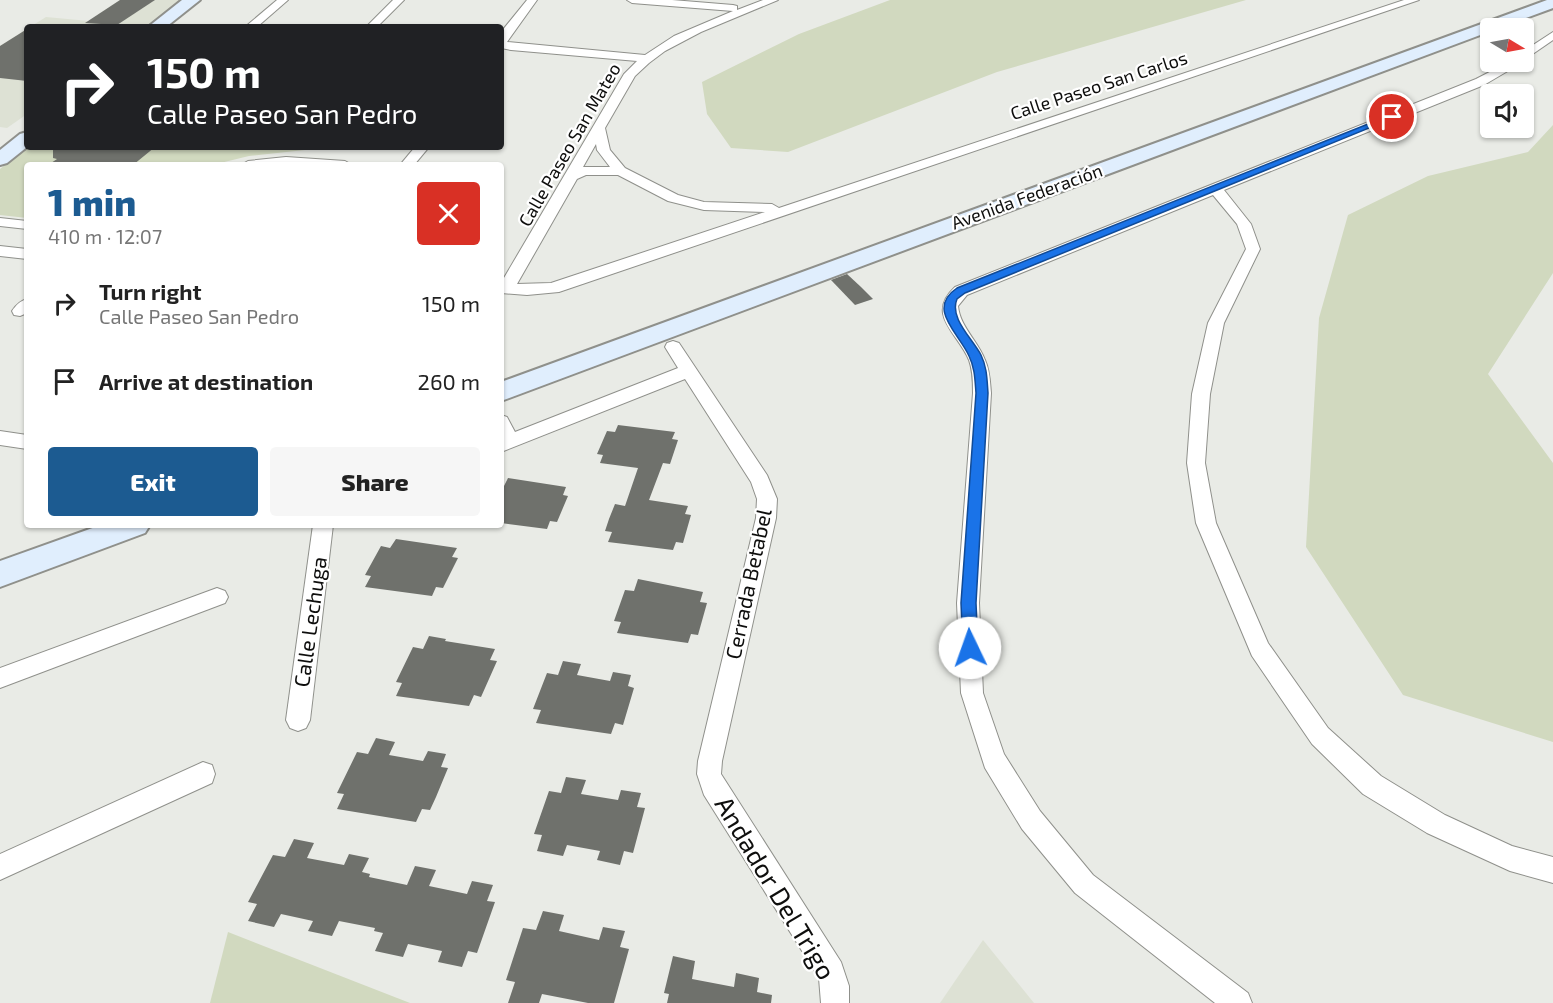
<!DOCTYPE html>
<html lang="en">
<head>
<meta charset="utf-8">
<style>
  :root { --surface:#fff; --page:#f6f6f6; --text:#222; --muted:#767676; --accent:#1c5b91 }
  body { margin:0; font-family:"Exo 2",sans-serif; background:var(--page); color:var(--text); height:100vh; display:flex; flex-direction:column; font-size:22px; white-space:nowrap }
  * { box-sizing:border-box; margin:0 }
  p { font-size:20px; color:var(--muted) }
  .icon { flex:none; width:33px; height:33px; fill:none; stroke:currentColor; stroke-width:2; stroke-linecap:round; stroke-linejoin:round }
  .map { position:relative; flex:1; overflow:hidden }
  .drawer { position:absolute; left:24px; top:162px; width:480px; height:366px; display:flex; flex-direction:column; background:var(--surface); border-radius:6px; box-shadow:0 2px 4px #0004 }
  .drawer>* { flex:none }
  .top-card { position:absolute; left:24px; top:24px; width:480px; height:126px; border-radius:6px; box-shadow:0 2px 4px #0004; background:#202124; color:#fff; overflow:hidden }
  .needle { width:39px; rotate:100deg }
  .controls { position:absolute; left:1480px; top:18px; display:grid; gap:12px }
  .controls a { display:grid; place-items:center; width:54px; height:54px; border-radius:6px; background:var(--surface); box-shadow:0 2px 4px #0004; font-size:30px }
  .pin { position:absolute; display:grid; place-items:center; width:51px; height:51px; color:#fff; margin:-26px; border:3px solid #fff; border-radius:50%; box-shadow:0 2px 6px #0007 }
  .me { position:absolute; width:66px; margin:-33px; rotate:357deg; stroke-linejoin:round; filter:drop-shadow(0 0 4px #0008) }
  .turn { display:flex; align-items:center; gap:21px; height:126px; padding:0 24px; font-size:27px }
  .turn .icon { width:78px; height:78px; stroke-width:2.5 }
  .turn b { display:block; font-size:42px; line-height:51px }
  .round { display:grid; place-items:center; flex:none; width:63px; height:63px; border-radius:6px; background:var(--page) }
  .overview { display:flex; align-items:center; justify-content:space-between; height:102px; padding:0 24px }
  h1 { font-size:36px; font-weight:800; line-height:45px; color:var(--accent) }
  .button { display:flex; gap:12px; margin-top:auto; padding:12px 24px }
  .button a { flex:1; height:69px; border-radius:6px; background:var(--accent); color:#fff; font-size:24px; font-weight:800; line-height:69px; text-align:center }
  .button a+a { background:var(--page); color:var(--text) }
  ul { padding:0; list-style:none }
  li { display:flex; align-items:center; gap:18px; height:78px; padding:0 24px }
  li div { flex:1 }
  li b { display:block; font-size:22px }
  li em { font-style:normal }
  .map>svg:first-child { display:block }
</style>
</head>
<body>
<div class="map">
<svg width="1553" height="1003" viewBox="0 0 1553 1003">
  <rect width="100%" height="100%" fill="#e9ebe6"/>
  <g fill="#dde1d4">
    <polygon points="120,0 183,0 146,27 30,27 46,17 89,21"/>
    <polygon points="27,29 27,114 7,128 0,127 0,46"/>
    <polygon points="983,940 1034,1003 940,1003"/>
  </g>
  <g fill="#d1d9bf">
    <polygon points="890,0 1246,0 997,72 788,152 731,148 707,114 702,82 799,34"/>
    <polygon points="1553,125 1553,273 1488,374 1553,463 1553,742 1403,695 1306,547 1319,318 1348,215 1428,176 1528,152"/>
    <polygon points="27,147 330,147 328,150 314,149 249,156 212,165 27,165 27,218 0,215 0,169"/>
    <polygon points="228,932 410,1003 210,1003"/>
  </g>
  <g fill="#6f716c">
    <polygon points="120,0 155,0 117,25 85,23"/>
    <polygon points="27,29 27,81 0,78 0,46"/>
    <polygon points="53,147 155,147 133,165 81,162 77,165 48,165 57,159 53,158"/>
    <polygon points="847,274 861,287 873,299 855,305 831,280"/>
    <polygon points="618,425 675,432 672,439 678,440 670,464 663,463 649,500 688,506 685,514 691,515 683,543 676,542 673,550 608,542 612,532 605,531 609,519 615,504 625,506 638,468 600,463 603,455 597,454 607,431 615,432"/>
    <polygon points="508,478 566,487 563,495 568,496 557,522 550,521 547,529 501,523 501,492"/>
    <polygon points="396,539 457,548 452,557 458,558 443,588 436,587 432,596 365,587 371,576 365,575 381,546 390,548"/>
    <polygon points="638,579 703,592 700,602 707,603 698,635 691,634 688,643 617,633 621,622 614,621 625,590 634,591"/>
    <polygon points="429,636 446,639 445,641 495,649 490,660 497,661 481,697 474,695 469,706 396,696 402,683 396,682 413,647 423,649"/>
    <polygon points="563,661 581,664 577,675 610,681 613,672 631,675 628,686 634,688 623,725 615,723 611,734 536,723 541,710 533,709 547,673 558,675"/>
    <polygon points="376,738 395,742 389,755 423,761 428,751 446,754 441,767 448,768 436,797 430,810 422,809 416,822 337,809 344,794 337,793 357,752 368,754"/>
    <polygon points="566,777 586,780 581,794 618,800 621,790 641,793 637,807 645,808 633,853 624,851 620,865 597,860 600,851 567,845 563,856 537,851 542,835 534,834 549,791 561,793"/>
    <polygon points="294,839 314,843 307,858 344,865 349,854 369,858 362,872 370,874 369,877 407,885 415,866 436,870 429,886 467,894 472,881 493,885 487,901 495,902 477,953 468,951 462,967 438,962 442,951 408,944 403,957 375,951 383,933 374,931 375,928 339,921 332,936 308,931 313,921 281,914 274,927 248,921 257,904 248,902 273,855 285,857"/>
    <polygon points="543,911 564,915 559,931 599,940 603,927 625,931 620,947 629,949 614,1003 588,1003 542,994 539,1003 508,1003 515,982 506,980 523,928 536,930"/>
    <polygon points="673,956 695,961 692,979 734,987 736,973 759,978 757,992 772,995 771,1003 667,1003 669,994 664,993"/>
  </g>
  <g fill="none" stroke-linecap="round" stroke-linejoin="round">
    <g stroke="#8f908b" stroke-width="2">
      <g id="minor">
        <polygon points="277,0 288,0 257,27 245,27"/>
        <polygon points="393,0 404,0 377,27 366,27"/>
        <path d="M 527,0 L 537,0 L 507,42 L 645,55 L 674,36 L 733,11 L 632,3 L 627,0 L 672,0 L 733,5 L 737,6 L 737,10 L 763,0 L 778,0 L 701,32 L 665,51 L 649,63 L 635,76 L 605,128 L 610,150 L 625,168 L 678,195 L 704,202 L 772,204 L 779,208 L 1404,0 L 1419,0 L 559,292 L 527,295 L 501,293 L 501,283 L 624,74 L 637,61 L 511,50 L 501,48 L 501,32 ZM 596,144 L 597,150 L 610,167 L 583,167 ZM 586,175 L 618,175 L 668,201 L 704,210 L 765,212 L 551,283 L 517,284 L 577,179 Z"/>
        <polygon points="1553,32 1553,40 1524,60 1524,51"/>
        <path d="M 1509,62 L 1523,62 L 1484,85 L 1224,190 L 1251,224 L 1260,249 L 1224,323 L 1210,394 L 1205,463 L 1216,523 L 1268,643 L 1328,728 L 1381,776 L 1445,815 L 1512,846 L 1553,857 L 1553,883 L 1510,871 L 1427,833 L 1363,794 L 1312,744 L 1252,656 L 1196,523 L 1187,463 L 1192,394 L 1208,323 L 1246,249 L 1237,224 L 1213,195 L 967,295 L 958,306 C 960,327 978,341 985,360 C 990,371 990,382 991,393 L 979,603 L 983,693 L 1004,754 L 1040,811 L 1093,875 L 1248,993 L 1252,1003 L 1215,1003 L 1075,893 L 1022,829 L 985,768 L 961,693 L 957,603 L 973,393 C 973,382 973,371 969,360 C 958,333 925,315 955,287 L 1476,79 Z"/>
        <polygon points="415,147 429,147 414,165 400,165"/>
        <polygon points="286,157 345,161 352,165 241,165 248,161"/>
        <polygon points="0,218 27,221 27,229 0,226"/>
        <polygon points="0,246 27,249 27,259 0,256"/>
        <path d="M 27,299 L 27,313 L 20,316 L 14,315 L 12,311 C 16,305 20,301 27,299 Z"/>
        <polygon points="673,341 679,343 767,475 777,499 776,518 722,761 721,774 841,962 849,986 849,1003 821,1003 819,978 704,795 697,774 698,761 756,518 757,499 751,482 685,379 501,452 501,415 507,417 515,432 678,368 665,347 667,343"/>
        <polygon points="0,431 27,435 27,449 0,445"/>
        <polygon points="313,525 333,525 310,720 306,728 298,731 290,728 286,720"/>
        <polygon points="217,588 225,591 228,597 225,603 0,688 0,668"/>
        <polygon points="203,762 212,765 215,774 212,783 0,880 0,854"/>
      </g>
    </g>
    <g stroke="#8f908b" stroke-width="4">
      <g id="secondary">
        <polygon points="182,0 200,0 166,27 148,27"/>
        <polygon points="1547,0 1553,0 1553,8 1499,28 1491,28 1491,31 501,401 501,382"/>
        <polygon points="27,132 27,147 7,163 0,165 0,150 20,134"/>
        <polygon points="101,525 150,525 145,533 0,587 0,561"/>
      </g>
    </g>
    <use href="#minor" fill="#fff" fill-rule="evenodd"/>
    <use href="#secondary" fill="#e0eefd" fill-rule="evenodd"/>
  </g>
  <path fill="#1a73e8" stroke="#114b97" stroke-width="1.5" d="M 1388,116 L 1396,117 L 965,293 L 957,299 C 949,318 972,338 981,355 C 987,367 987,380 988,393 L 976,603 L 978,648 L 976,653 L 970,655 L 965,653 L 963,648 L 961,603 L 976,393 C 975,381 975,368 969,356 C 959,333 926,309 957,288 Z"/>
  <g text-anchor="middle" stroke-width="4.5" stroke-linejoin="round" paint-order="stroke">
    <g font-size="18" fill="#0e0e0d" stroke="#fff">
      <text transform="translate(1099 86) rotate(-18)" y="6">Calle Paseo San Carlos</text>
      <text transform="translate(570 145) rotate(-60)" y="6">Calle Paseo San Mateo</text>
      <text transform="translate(1027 197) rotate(-20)" y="6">Avenida Federación</text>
    </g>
    <g font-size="21" fill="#0e0e0d" stroke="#fff">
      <text transform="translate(749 584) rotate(-78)" y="7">Cerrada Betabel</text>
      <text transform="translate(311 622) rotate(-82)" y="7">Calle Lechuga</text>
    </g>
    <g font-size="26" fill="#0e0e0d" stroke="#fff">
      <text transform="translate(775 888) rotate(59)" y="9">Andador Del Trigo</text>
    </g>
  </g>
</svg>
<div class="controls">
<a><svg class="needle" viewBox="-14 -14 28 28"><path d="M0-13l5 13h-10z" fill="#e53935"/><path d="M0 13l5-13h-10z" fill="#767676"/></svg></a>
<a><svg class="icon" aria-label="sound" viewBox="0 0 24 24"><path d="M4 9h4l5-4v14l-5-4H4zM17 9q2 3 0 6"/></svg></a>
</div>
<div class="pin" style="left:1392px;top:117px;background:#d93025"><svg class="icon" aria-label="arrive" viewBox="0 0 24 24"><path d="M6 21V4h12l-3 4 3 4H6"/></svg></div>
<svg class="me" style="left:970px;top:648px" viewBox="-20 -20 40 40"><circle r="19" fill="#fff"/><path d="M0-13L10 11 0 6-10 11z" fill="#1a73e8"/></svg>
<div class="top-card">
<div class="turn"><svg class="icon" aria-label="right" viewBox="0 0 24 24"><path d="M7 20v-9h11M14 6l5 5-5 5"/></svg><div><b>150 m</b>Calle Paseo San Pedro</div></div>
</div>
<section class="drawer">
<div class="overview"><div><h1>1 min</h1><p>410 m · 12:07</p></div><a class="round" style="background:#d93025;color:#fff"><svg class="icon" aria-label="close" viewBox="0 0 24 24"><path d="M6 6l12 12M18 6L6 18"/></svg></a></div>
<ul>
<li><svg class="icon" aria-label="right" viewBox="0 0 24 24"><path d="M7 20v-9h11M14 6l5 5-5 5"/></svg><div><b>Turn right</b><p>Calle Paseo San Pedro</p></div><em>150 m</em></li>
<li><svg class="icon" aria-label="arrive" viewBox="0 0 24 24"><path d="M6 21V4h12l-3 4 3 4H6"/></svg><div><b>Arrive at destination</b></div><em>260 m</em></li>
</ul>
<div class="button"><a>Exit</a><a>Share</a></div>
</section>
</div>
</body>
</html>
